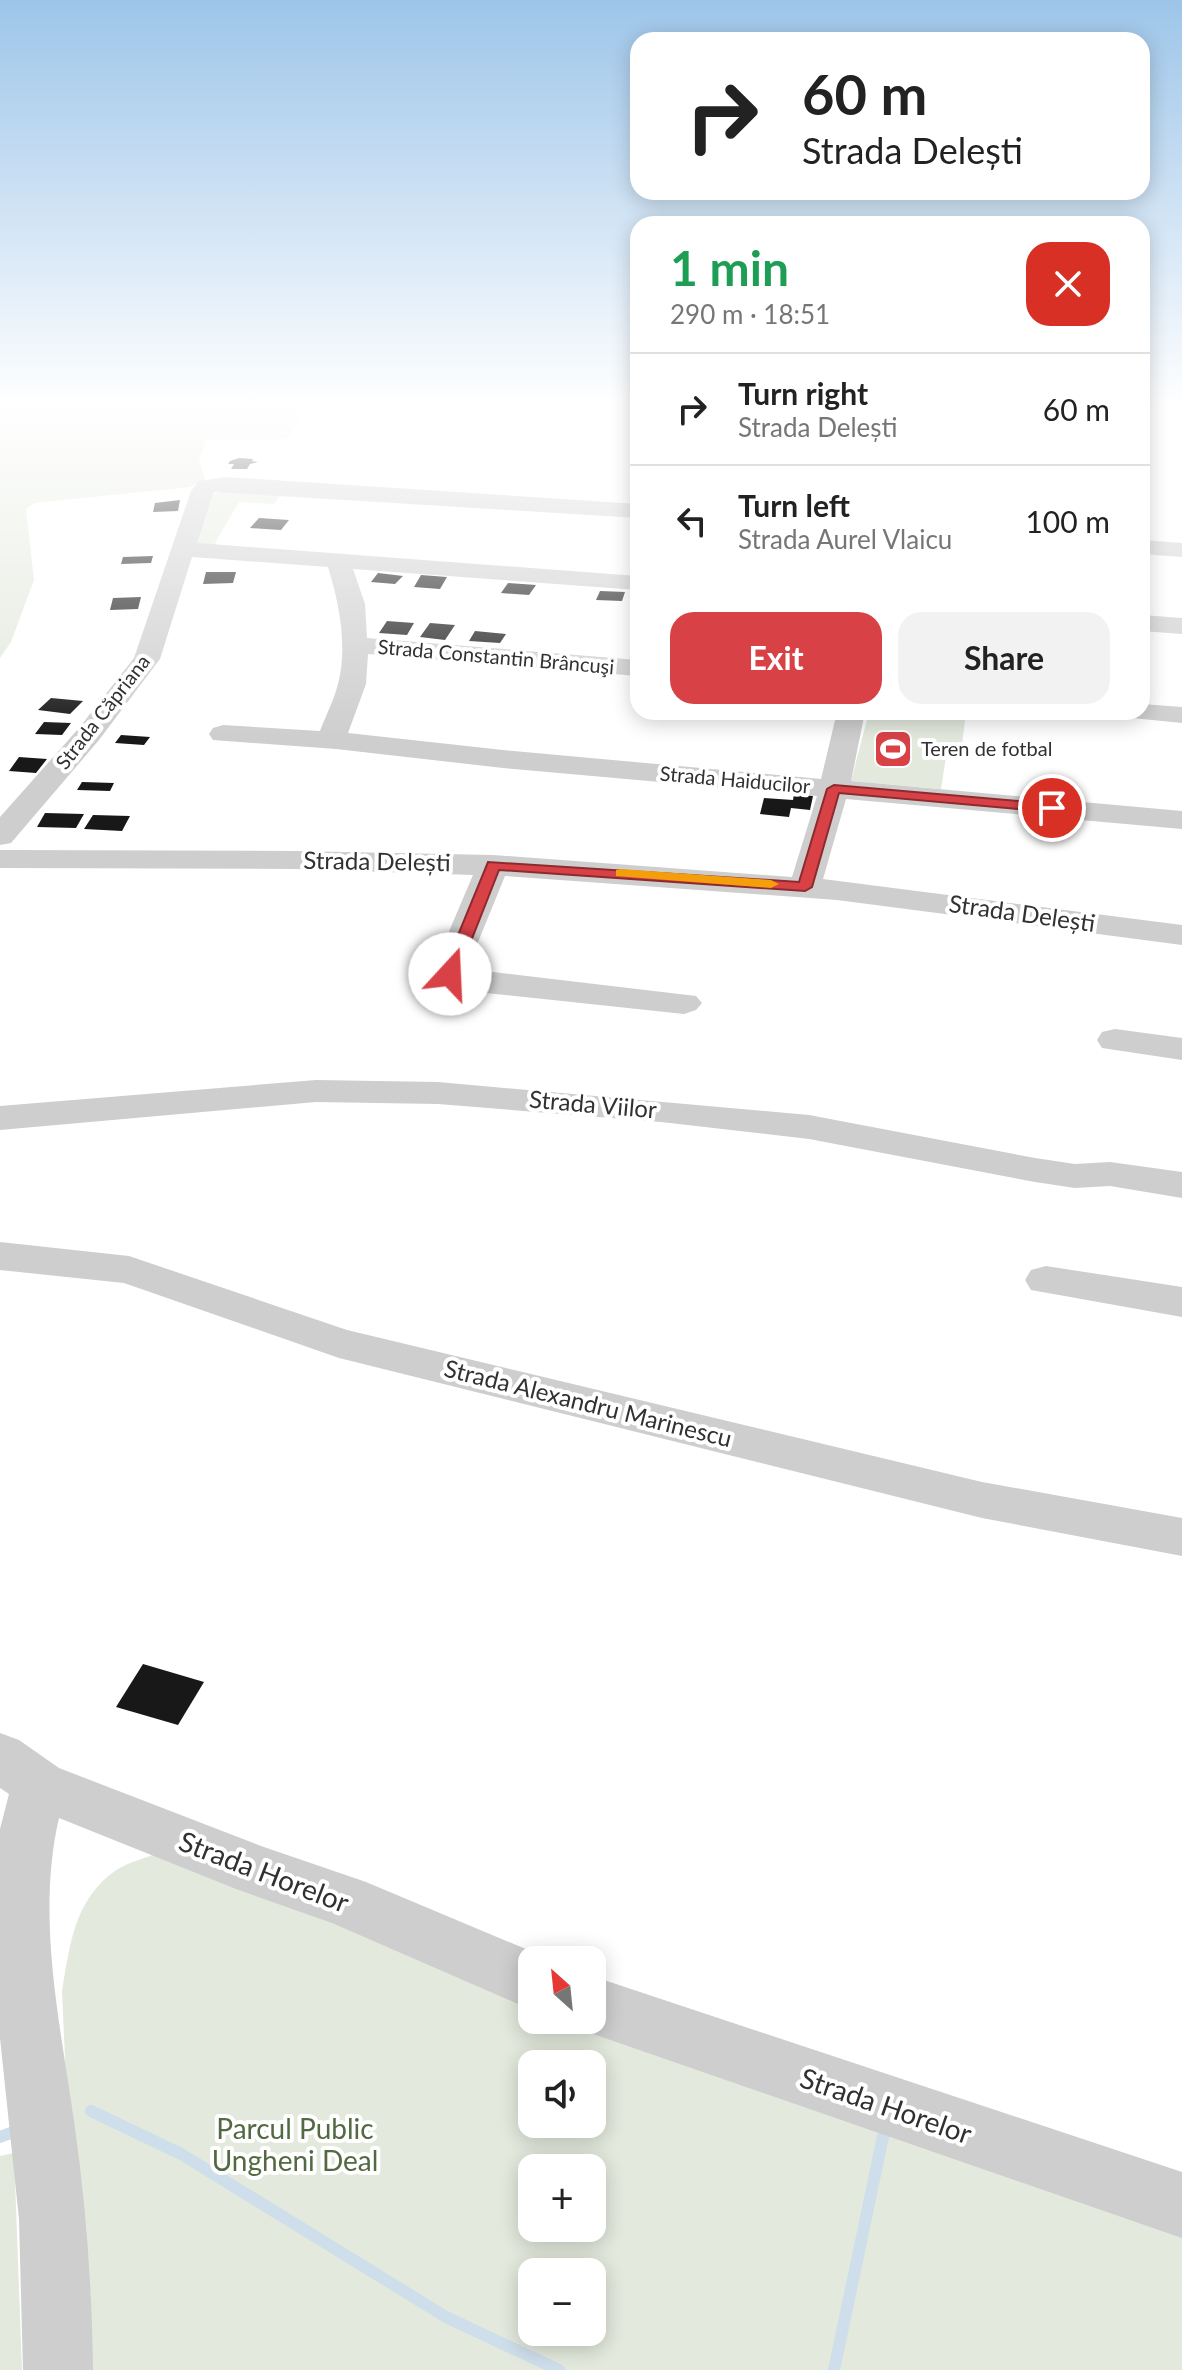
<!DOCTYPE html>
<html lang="en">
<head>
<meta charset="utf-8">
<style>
  :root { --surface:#fff; --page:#f2f2f2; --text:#222; --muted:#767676; --line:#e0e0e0; --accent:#d84247 }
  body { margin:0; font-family:Lato,sans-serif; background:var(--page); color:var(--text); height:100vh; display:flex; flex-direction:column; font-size:30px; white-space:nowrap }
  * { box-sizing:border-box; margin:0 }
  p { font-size:26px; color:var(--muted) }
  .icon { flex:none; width:44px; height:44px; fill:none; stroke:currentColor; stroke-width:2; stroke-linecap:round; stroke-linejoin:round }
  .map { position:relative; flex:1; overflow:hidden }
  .side { position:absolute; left:630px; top:216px; width:520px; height:504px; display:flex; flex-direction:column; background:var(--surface); border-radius:24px; box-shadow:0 4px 20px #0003 }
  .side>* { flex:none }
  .banner { position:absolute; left:630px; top:32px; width:520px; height:168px; border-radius:24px; box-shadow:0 4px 20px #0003; background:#fff; color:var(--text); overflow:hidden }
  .needle { width:52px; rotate:333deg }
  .buttons { position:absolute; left:518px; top:1946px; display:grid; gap:16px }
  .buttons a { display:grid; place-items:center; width:88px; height:88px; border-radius:16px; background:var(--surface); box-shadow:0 4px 20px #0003; font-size:40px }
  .pin { position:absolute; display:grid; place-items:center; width:68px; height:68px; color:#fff; margin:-34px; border:4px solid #fff; border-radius:50%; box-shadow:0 2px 8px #0007 }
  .me { position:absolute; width:88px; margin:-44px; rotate:20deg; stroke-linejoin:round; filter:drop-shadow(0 0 6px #0008) }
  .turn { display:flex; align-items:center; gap:28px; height:168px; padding:0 40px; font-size:36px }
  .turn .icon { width:104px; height:104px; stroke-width:2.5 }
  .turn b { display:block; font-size:56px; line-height:68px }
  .round { display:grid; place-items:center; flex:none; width:84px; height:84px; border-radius:24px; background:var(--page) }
  .overview { display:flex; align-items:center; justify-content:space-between; height:136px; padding:0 40px }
  h1 { font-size:48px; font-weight:700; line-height:60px; color:#1e9e55 }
  .action { display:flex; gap:16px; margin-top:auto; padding:16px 40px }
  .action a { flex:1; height:92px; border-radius:24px; background:var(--accent); color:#fff; font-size:32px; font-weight:700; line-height:92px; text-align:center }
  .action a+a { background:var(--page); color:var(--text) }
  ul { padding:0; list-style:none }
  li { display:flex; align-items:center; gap:24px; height:112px; padding:0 40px; border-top:2px solid var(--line) }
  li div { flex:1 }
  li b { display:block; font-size:30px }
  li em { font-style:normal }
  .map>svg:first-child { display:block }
</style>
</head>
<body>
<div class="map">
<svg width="1182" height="2370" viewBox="0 0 1182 2370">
  <rect width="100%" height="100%" fill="#fff"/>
  <g fill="#e3e9dd" fill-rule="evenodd">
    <polygon points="0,405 308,405 287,439 206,440 199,461 205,479 190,487 34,503 26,509 34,580 11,642 0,658"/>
    <polygon points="225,490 284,491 274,504 239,502 215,543 219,546 196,544 214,494"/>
    <polygon points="869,712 966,712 962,745 948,744 941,789 851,781"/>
    <path d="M 161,1852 L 532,1994 L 532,2020 L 592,2020 L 1182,2217 L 1182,2370 L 79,2370 L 62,1991 C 70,1945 74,1900 115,1871 C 128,1862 146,1858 161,1852 ZM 532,2064 L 592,2064 L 592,2124 L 532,2124 ZM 532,2168 L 592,2168 L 592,2228 L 532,2228 ZM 532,2272 L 592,2272 L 592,2332 L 532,2332 Z"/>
    <polygon points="14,2153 22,2370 0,2370 0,2156"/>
  </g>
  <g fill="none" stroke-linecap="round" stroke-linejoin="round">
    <g stroke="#cedeea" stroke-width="12">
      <polyline points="91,2111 181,2154 446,2317 559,2370"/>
      <polyline points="0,2137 16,2131"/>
      <polyline points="834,2370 885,2127"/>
    </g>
  </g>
  <g fill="#181818">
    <polygon points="239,458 253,459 252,461 258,462 250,464 247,469 231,469 234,464 228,464 230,461"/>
    <polygon points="180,500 178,511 153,512 155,503"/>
    <polygon points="259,518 289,520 281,530 250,528"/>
    <polygon points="153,556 151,563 121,564 123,557"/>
    <polygon points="206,572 236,572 233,583 203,584"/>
    <polygon points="378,573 403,576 395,584 371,582"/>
    <polygon points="421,575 447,577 440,589 414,587"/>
    <polygon points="508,583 536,585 529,595 501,593"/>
    <polygon points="600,591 625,592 622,601 596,600"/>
    <polygon points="141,597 138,609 110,610 113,598"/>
    <polygon points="387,621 414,623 407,635 379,633"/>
    <polygon points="430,623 455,625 445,640 420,637"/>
    <polygon points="475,631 506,634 500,643 469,641"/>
    <polygon points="51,698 83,701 70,714 38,710"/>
    <polygon points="44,722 71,723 62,735 35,734"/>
    <polygon points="121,735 150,737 144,745 115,743"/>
    <polygon points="19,757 47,759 36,773 9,771"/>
    <polygon points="82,782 114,783 110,791 77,790"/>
    <polygon points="794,794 813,796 810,810 791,808 789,817 760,814 764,798 793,800"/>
    <polygon points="45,813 84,814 76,828 37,827"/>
    <polygon points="93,815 130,816 122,831 84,829"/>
    <polygon points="143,1664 204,1682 178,1725 116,1707"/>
  </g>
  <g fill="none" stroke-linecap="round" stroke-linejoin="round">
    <g fill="#cecece" fill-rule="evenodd">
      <path d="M 226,477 L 638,504 L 638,518 L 214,492 L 197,543 L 638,576 L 638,590 L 353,569 L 365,604 L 367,638 L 638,660 L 638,676 L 368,654 L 366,684 L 348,733 L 503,750 L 821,779 L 837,712 L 865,712 L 851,781 L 1182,811 L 1182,829 L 846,799 L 823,879 L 1182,925 L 1182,945 L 837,900 L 505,876 L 467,969 L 696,996 L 702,1003 L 696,1010 L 684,1014 L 486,993 L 441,984 L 433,969 L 473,875 L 296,869 L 0,868 L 0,850 L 296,851 L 493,855 L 792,877 L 817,796 L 503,768 L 336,749 L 213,740 L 209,734 L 213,728 L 223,725 L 320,731 C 326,715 334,700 338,684 C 348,646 339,603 328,567 L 192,557 L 160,659 L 99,740 L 11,843 L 0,845 L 0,817 L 79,728 L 134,658 L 191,491 L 199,481 Z"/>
      <polygon points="1142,540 1182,543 1182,557 1142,554"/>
      <polygon points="1142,615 1182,618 1182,634 1142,631"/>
      <polygon points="1142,704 1182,707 1182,723 1132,718 1128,712 1142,712"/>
      <polygon points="1115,1029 1182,1038 1182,1060 1102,1048 1097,1040 1102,1032"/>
      <polygon points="316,1080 438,1082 809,1115 1035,1158 1075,1164 1110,1162 1182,1172 1182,1198 1110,1186 1075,1188 1035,1182 809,1139 661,1122 438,1104 316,1102 0,1130 0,1106"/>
      <polygon points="0,1242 129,1256 347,1330 982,1482 1182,1518 1182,1556 982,1518 339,1358 124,1283 0,1270"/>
      <polygon points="1046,1266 1182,1287 1182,1317 1031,1290 1025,1280 1031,1270"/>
      <path d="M 0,1733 L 19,1740 L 59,1768 L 261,1846 L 366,1882 L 552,1960 L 532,1960 L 532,2010 L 332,1923 L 236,1889 L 59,1818 C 36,1917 60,2022 74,2121 C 86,2204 92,2287 93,2370 L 23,2370 L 19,2219 L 0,2038 L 0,1829 L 9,1794 L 0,1788 Z"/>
      <polygon points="592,1976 1182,2172 1182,2238 570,2026 568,2020 592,2020"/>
    </g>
  </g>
  <linearGradient id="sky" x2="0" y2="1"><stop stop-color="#9dc5e9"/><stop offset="0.55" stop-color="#fff"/><stop offset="1" stop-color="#fff" stop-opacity="0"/></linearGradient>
  <rect width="1182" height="737" fill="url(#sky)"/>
  <polygon fill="#d84247" stroke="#8c2b2e" stroke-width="2" points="834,785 1052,804 1059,808 1052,812 839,793 812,887 805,891 499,870 458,974 450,979 442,974 488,862 799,882 827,789"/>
  <polygon fill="#f59e0b" points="621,869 771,880 779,884 771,888 616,876 616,870"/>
  <defs>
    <g id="stadium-square" transform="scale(2)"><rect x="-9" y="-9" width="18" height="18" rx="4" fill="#d84247" stroke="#fff"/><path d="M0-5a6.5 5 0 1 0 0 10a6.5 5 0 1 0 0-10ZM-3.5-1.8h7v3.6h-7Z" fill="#fff"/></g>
  </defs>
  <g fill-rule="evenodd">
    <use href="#stadium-square" x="893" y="749"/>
  </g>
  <g text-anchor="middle" stroke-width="8" stroke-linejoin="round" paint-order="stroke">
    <g font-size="20" fill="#313131" stroke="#fff">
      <text transform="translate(496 657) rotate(5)" y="7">Strada Constantin Brâncuşi</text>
      <text transform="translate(103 712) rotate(-52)" y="7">Strada Căpriana</text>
      <text transform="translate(735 780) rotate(5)" y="7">Strada Haiducilor</text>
    </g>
    <g font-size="20" fill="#313131" stroke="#fff" text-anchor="start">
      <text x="921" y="756">Teren de fotbal</text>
    </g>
    <g font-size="24" fill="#313131" stroke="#fff">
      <text transform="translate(377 862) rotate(1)" y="8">Strada Delești</text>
      <text transform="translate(1022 914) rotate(8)" y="8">Strada Delești</text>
      <text transform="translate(593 1105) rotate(5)" y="8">Strada Viilor</text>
      <text transform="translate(588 1404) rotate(14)" y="8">Strada Alexandru Marinescu</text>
    </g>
    <g font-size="28" fill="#313131" stroke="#fff">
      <text transform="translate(264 1872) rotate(21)" y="10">Strada Horelor</text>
      <text transform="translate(886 2106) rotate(19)" y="10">Strada Horelor</text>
    </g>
    <g font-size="28" fill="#526941" stroke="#fff">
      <text x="295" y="2139">Parcul Public<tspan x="295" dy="32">Ungheni Deal</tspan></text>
    </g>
  </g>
</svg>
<div class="buttons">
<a><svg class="needle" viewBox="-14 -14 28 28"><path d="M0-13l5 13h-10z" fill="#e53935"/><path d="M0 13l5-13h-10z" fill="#767676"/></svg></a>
<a><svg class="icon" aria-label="sound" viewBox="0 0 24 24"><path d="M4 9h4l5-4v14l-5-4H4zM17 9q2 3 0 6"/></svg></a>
<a>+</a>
<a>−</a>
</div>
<div class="pin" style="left:1052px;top:808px;background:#d93025"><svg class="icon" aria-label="arrive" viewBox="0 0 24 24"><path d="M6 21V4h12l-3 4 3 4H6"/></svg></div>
<svg class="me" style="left:450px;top:974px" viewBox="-20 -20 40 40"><circle r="19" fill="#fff"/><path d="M0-13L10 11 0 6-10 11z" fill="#d84247"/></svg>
<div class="banner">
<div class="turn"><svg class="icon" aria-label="right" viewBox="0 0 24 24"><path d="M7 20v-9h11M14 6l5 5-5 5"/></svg><div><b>60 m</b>Strada Delești</div></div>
</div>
<section class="side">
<div class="overview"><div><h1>1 min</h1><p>290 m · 18:51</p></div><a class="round" style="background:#d93025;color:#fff"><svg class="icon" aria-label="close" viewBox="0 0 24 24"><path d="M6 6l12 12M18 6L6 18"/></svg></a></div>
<ul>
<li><svg class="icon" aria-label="right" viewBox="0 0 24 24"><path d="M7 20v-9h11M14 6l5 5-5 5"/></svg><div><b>Turn right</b><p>Strada Delești</p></div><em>60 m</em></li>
<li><svg class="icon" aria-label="left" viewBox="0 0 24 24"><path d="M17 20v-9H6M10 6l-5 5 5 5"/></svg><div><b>Turn left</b><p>Strada Aurel Vlaicu</p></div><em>100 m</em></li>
</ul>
<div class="action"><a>Exit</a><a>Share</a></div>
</section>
</div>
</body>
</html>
